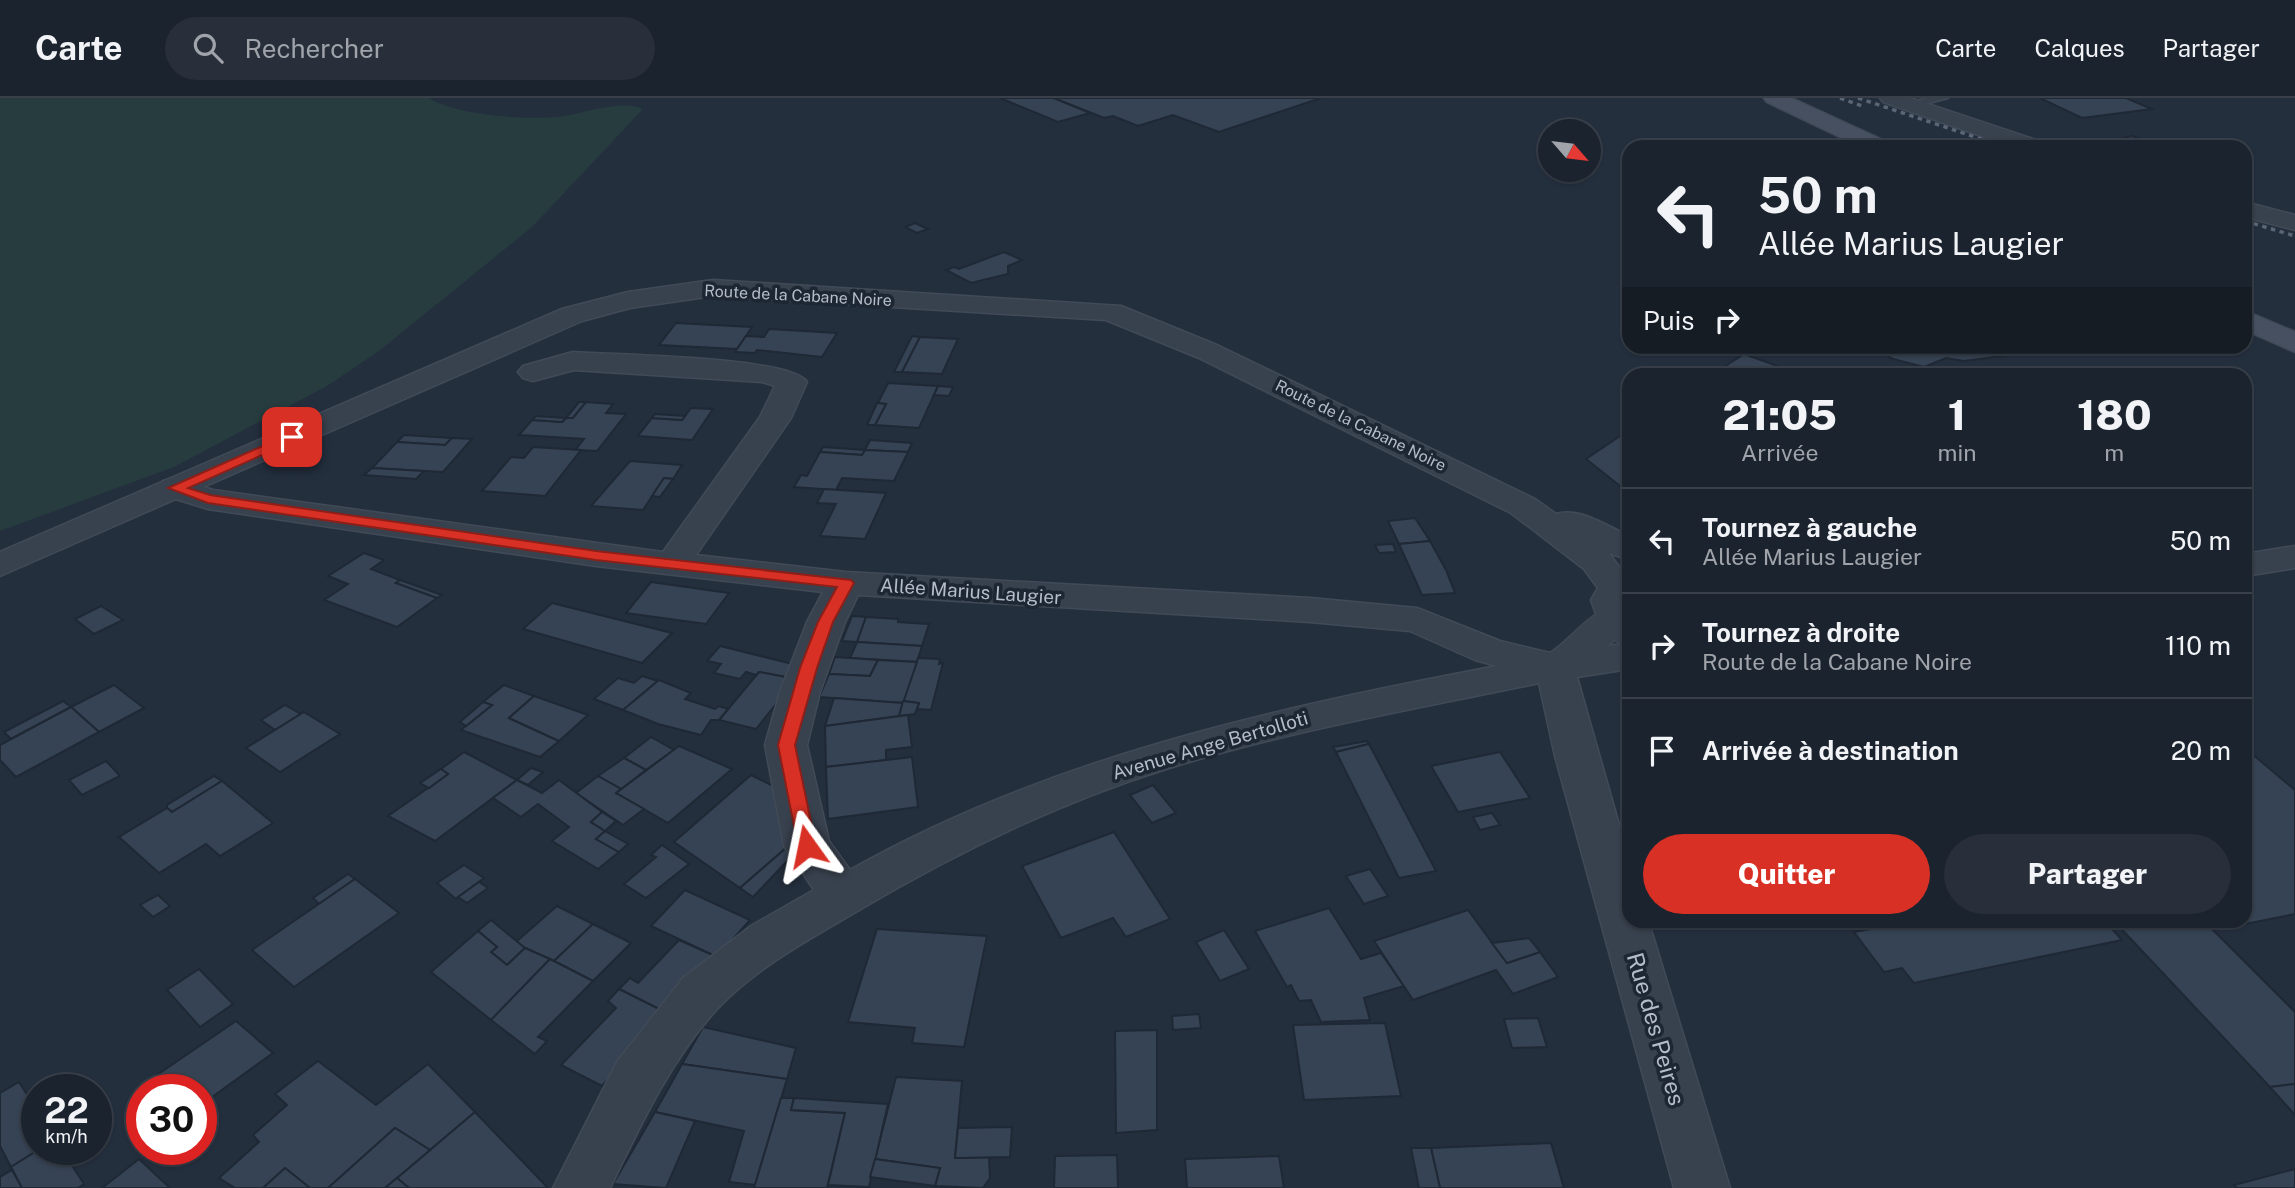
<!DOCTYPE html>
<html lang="fr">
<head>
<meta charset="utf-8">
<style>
  :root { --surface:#1b232e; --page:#282f3a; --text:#f1f3f6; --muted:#a0a4aa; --line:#39404a; --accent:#d93025 }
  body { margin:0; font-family:"Public Sans",sans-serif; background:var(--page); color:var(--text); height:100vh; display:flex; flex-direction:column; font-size:26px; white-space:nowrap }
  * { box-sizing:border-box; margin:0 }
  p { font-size:23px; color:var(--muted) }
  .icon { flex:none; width:38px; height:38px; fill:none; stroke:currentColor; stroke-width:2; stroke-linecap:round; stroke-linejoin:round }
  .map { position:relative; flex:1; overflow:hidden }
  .sheet { position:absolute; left:1622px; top:270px; width:630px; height:560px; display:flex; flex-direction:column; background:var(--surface); border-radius:21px; box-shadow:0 2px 5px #0004,0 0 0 2px var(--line) }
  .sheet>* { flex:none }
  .top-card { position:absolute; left:1622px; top:42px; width:630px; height:214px; border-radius:21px; box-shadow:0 2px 5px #0004,0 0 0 2px var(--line); background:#1b232e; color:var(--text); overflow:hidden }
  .needle { width:46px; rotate:118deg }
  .tools { position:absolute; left:1538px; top:21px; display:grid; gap:14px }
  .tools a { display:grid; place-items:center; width:63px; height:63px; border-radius:50%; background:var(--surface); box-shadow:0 2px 5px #0004,0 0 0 2px var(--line); font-size:35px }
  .speed { position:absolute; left:21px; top:976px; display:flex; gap:14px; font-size:35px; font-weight:700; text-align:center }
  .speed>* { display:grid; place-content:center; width:91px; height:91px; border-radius:50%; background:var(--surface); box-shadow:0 2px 5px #0004,0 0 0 2px var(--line); line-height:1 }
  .speed small { font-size:18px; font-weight:400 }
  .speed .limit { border:10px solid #d22; background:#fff; color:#111 }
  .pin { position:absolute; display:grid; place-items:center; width:60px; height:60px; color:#fff; margin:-30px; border-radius:14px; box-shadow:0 4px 10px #0006 }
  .me { position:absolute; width:77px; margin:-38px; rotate:348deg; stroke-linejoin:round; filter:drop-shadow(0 0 5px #0008) }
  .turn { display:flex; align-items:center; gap:24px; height:147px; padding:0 21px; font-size:32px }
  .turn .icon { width:91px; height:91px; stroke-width:2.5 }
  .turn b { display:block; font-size:49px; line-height:60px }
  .then { display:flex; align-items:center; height:66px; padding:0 21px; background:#0003; gap:14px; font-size:26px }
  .eta { display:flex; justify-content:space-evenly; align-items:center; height:119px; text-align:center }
  .eta b { font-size:42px; font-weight:800; line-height:49px }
  .action { display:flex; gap:14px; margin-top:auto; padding:14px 21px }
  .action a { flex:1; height:80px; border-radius:42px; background:var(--accent); color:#fff; font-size:28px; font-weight:800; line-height:80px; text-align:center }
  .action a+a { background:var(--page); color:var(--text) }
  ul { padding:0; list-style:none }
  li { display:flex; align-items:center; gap:21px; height:105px; padding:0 21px; border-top:2px solid var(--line) }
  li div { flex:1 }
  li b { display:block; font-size:26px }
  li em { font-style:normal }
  header { display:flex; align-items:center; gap:42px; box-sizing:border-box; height:98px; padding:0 35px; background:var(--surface); border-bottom:2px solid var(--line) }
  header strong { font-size:33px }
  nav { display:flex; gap:38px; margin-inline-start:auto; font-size:24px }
  .search { width:490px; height:63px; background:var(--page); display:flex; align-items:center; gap:18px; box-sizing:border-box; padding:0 24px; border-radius:38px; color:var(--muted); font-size:26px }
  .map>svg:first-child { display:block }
</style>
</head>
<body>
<header>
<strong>Carte</strong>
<div class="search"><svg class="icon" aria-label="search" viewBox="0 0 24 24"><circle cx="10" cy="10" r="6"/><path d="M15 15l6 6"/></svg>Rechercher</div>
<nav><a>Carte</a><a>Calques</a><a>Partager</a></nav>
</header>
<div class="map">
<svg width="2295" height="1090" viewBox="0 0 2295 1090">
  <rect width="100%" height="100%" fill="#242f3e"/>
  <path fill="#263c3f" d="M 0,0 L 429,0 C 455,17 526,22 558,19 C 585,16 618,1 643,11 L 532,129 L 379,253 L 327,288 L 174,369 L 0,433 Z"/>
  <g fill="#364354" stroke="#1f2835" stroke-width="2">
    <polygon points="1000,0 1054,0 1090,15 1058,24"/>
    <polygon points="1054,0 1321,0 1219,34 1173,17 1138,28 1113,18 1104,20"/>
    <polygon points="2040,0 2126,0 2152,11 2082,20"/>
    <polygon points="2132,38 2153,46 2127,49 2110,43"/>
    <polygon points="915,125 928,131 917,135 905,129"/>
    <polygon points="1004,154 1022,162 1008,168 1008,176 971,185 946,172 954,169 959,171"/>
    <polygon points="676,225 752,229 737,251 659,247"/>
    <polygon points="769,231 837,235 822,259 757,252 755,255 735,254 746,238 764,239"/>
    <polygon points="912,238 920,239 902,274 894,274"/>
    <polygon points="920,239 958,241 942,276 902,274"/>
    <polygon points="1878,248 2028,248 2003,252 2010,257 1964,263 1946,260 1924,269 1893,261 1883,255 1888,253"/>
    <polygon points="1744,256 1800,276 1713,276"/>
    <polygon points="888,285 938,288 919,330 875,327 886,306 878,305"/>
    <polygon points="938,288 953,289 949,298 934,297"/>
    <polygon points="579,304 586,304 573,320 566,320"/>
    <polygon points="586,304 613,306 606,315 626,316 597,353 575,352 584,341 519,337 532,322 562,324 566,320 573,320"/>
    <polygon points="877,305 886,306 875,327 867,327"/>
    <polygon points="691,310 713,311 692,342 638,338 652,320 682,322"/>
    <polygon points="655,316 685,318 682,322 652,320"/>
    <polygon points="536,318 566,320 562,324 532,322"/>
    <polygon points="1629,332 1629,395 1586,361"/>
    <polygon points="404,337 452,340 445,347 397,344"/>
    <polygon points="452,340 472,341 443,374 372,370 397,344 445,347"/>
    <polygon points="870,342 912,345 908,354 865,352"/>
    <polygon points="533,349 581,352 545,398 482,393 511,359 524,360"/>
    <polygon points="823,349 865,352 862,357 820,354"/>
    <polygon points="865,352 908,354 894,383 842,380 836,392 794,389 801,377 807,378 820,354 862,357"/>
    <polygon points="630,363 682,367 673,381 664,380 643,412 591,408"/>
    <polygon points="372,370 424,373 416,381 364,377"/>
    <polygon points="664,380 673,381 660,399 652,398"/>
    <polygon points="824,391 886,395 865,441 820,438 836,406 817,405"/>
    <polygon points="1415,420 1430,443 1399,446 1388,423"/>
    <polygon points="1430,443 1446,472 1455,495 1422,497 1399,446"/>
    <polygon points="1393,446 1396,454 1379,455 1375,447"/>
    <polygon points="364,455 384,462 371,471 400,482 396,485 437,500 397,529 324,502 348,486 328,478"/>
    <polygon points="400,482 442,497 437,500 396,485"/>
    <polygon points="651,484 729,495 706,526 626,515"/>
    <polygon points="552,505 672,535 642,565 523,531"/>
    <polygon points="101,508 123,522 94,536 75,521"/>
    <polygon points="852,518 866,519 857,544 842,543"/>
    <polygon points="866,519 898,521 898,524 929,526 922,548 857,544"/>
    <polygon points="857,544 922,548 917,564 850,560"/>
    <polygon points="720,548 801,568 790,580 759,574 756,577 746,574 740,581 714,575 721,566 707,563"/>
    <polygon points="835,559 850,560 878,562 870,578 829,576"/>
    <polygon points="918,560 940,561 939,566 943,565 931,612 917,611 919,605 903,603"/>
    <polygon points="878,562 917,564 903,605 819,599 829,576 870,578"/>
    <polygon points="759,574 796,581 756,631 719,622"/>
    <polygon points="642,578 658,583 623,612 594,601 618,580 634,585"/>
    <polygon points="659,582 691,595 685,601 715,611 719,608 728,611 719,622 711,622 701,637 658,626 623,612"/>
    <polygon points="114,587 144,610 99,634 71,609"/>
    <polygon points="504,587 534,598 509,620 559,643 540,659 461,632 492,607 483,604"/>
    <polygon points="534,598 588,617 559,643 509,620"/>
    <polygon points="834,600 903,605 899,618 825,628"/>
    <polygon points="63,603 71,609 11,641 4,634"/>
    <polygon points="903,603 919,605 915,616 899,618"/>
    <polygon points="483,604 492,607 466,628 460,624"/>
    <polygon points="285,607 301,616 275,632 261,622"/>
    <polygon points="71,609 99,634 16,679 0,662 0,647"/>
    <polygon points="304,614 340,636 280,674 246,650"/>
    <polygon points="908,617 912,649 886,652 886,662 826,669 825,628"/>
    <polygon points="651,639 674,652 646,672 624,660"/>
    <polygon points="1367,643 1369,646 1336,654 1333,649"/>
    <polygon points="1369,646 1436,773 1399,780 1336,654"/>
    <polygon points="679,648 732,671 668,725 616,695"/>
    <polygon points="2245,650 2295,692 2295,816 2240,827 2235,822 2245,822"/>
    <polygon points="464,654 517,682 435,743 388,718 448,676 441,671"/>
    <polygon points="1500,654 1530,700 1458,714 1431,668"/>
    <polygon points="912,659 918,709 828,721 826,669"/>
    <polygon points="624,660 646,672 621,691 598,678"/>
    <polygon points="106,663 120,678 82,697 69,682"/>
    <polygon points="531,670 543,674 528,687 517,682"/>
    <polygon points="441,671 448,676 429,690 420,685"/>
    <polygon points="751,677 779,691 793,744 740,790 674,744"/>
    <polygon points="214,678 222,683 172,714 167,710 167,707"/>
    <polygon points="598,678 621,691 616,695 644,711 623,727 576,695"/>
    <polygon points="517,682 542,695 559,682 602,714 591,724 605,733 596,741 619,754 598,771 552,743 569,729 538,706 521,719 493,700"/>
    <polygon points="222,683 273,725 220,758 206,746 159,775 119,739 167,710 172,714"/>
    <polygon points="1153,687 1176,715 1152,725 1130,697"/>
    <polygon points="602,714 616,723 605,733 591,724"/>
    <polygon points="1492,715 1500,727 1480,732 1473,719"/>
    <polygon points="605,733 628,746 619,754 596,741"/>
    <polygon points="1114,734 1170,821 1126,839 1113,820 1061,840 1022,768"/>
    <polygon points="793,744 793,757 753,799 740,790"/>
    <polygon points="662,747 689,766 646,800 624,786 656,759 651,757"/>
    <polygon points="464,767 484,780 456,801 437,785"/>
    <polygon points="1370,771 1388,798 1364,806 1346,778"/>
    <polygon points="348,776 355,781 319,806 313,800"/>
    <polygon points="355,781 399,815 294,889 252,852"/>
    <polygon points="479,784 488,790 467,805 458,799"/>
    <polygon points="685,792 750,822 717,859 651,828"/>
    <polygon points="158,797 170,808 153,819 140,807"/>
    <polygon points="557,808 593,826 554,863 521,848 517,843"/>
    <polygon points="1329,810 1361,861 1381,855 1404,888 1364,900 1370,922 1321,924 1311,902 1299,903 1291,887 1287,889 1255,833"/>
    <polygon points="1468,812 1507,865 1540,854 1558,879 1513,896 1496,872 1413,902 1374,843"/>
    <polygon points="491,822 525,850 507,867 491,854 497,849 478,833"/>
    <polygon points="1863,822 2104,822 2122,842 1914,885 1902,870 1884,874 1854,834 1870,831"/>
    <polygon points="2113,822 2203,822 2295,914 2295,986 2270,989"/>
    <polygon points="593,826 631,845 593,883 554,863"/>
    <polygon points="877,831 987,838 964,949 912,945 915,930 848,924"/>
    <polygon points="1224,832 1249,871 1220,883 1196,844"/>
    <polygon points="478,833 497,849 491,854 507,867 525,850 550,861 491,922 431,874"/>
    <polygon points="1529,840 1540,854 1507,865 1492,845"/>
    <polygon points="679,842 717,859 667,915 619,891 630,880 638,885"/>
    <polygon points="550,861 593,883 538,939 547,943 535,956 491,922"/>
    <polygon points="199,871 233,906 200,929 167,892"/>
    <polygon points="619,891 667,915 602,988 561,967 616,910 608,903"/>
    <polygon points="1199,916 1201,930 1173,932 1172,918"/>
    <polygon points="1538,920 1547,949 1512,950 1504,921"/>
    <polygon points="236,923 273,955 201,1007 201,992 165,992 154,979"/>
    <polygon points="1385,925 1401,998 1304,1002 1293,927"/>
    <polygon points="703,929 796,950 787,981 682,966"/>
    <polygon points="1157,932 1157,1032 1116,1035 1115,933"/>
    <polygon points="318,963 376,1007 428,966 475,1014 430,1052 395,1030 328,1090 310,1090 285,1070 263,1090 235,1090 219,1080 259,1044 253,1037 287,1007 275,996"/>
    <polygon points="682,966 787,981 755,1087 729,1084 744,1033 655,1014"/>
    <polygon points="896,979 962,983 955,1060 989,1059 990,1080 983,1090 935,1088 940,1070 875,1061"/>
    <polygon points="19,984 37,1012 38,1052 11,1069 0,1048 0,995"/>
    <polygon points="2295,986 2295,1017 2270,989"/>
    <polygon points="781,1000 794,1000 791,1012 845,1015 827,1090 754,1090"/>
    <polygon points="794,1000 888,1006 869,1089 828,1087 845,1015 791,1012"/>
    <polygon points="475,1014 548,1090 409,1090 397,1080"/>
    <polygon points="655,1014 695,1023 666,1090 613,1086"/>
    <polygon points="1012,1029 1010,1059 955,1060 958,1030"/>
    <polygon points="395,1030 430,1052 385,1090 328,1090"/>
    <polygon points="1551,1045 1564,1090 1440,1090 1431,1050"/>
    <polygon points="1411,1050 1431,1050 1440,1090 1419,1090"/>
    <polygon points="38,1052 62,1052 84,1086 78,1090 22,1090 11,1069"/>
    <polygon points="1117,1057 1118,1090 1054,1090 1055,1058"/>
    <polygon points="1279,1058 1284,1090 1187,1090 1185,1061"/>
    <polygon points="139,1061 170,1090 102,1090"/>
    <polygon points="875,1061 940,1070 935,1088 870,1079"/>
    <polygon points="285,1070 310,1090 263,1090"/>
    <polygon points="2295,1071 2295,1090 2237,1090 2234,1087"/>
    <polygon points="12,1072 22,1090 0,1090 0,1079"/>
    <polygon points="397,1080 409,1090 385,1090"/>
  </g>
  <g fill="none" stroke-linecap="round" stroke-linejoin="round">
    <g stroke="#414a57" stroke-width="3">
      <polygon id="service" points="1927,0 1948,0 1910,10 1904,7"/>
    </g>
    <g stroke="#414a57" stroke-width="3">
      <g id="minor">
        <polygon points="1880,0 1910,0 2042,44 2045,49 2013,49 1883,4"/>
        <polygon points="2245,104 2295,117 2295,132 2245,119"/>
        <path d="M 573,254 C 612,257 789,258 807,284 L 791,320 L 696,457 L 846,474 L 1310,500 L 1417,510 L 1500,543 L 1550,555 C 1576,539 1595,502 1628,511 L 1629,526 L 1608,548 L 1629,545 L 1629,571 L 1577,579 L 1629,762 L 1629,822 L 1648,822 L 1730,1090 L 1674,1090 L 1555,658 L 1539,585 C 1414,611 1288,633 1166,671 C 1058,705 951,757 854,815 C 808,842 756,870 718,910 C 671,961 640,1028 610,1090 L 553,1090 L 617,964 L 683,880 L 751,828 L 814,792 L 784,748 L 765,647 L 780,594 L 807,524 L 823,494 L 596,468 L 208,411 L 163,397 L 158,390 L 163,383 L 175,380 L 213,392 L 663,454 L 760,319 L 775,288 L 762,284 L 574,272 L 533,283 L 523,280 L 518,274 L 523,268 ZM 858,497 L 1310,524 L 1410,533 L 1475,562 L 1497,568 C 1275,610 1050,659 850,772 L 829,743 L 807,647 L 820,594 L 845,524 Z"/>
      </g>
    </g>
    <g stroke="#414a57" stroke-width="3">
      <g id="tertiary">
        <path d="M 713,182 L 1121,208 L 1219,248 L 1535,401 L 1556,416 C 1580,409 1607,428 1629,438 L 1629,462 L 1609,455 L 1622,473 L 1629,471 L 1629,548 C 1604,542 1599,524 1591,502 L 1598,490 L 1584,471 L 1511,415 L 1199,260 L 1106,222 L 713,198 L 630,210 L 582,223 L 0,478 L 0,454 L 562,211 L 628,194 Z"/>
        <polygon points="2295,448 2295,470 2245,478 2245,456"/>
      </g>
    </g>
    <g stroke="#414a57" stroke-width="3">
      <g id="secondary">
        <polygon points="1764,0 1791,0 1887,44 1890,49 1861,49 1767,4"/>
        <polygon points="2245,213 2295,234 2295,254 2245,232"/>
      </g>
    </g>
    <use href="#service" fill="#38414e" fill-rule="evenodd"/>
    <use href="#minor" fill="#38414e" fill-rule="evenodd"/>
    <use href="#tertiary" fill="#38414e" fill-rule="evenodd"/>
    <use href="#secondary" fill="#465061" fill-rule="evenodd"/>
    <g stroke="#5a6575" stroke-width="3.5" stroke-dasharray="4.5 4.5" stroke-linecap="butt">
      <polyline points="1840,0 1865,9"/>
      <polyline points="1858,0 2005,49"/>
      <polyline points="2245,123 2295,138"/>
    </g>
  </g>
  <polygon fill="#d93025" stroke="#8d1f18" stroke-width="2" points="292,335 298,339 296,342 188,390 210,397 596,453 851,482 854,485 833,524 817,570 795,647 816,748 814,753 800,753 798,748 778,647 800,570 818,524 837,489 596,462 208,405 168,390"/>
  <g text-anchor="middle" stroke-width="7" stroke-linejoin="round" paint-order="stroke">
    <g font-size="16" fill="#b4bcc9" stroke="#1d2633">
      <text transform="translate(798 197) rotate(3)" y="6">Route de la Cabane Noire</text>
      <text transform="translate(1361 327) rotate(26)" y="6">Route de la Cabane Noire</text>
    </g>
    <g font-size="19" fill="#b4bcc9" stroke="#1d2633">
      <text transform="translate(971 493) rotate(4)" y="7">Allée Marius Laugier</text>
      <text transform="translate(1210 647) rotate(-16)" y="7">Avenue Ange Bertolloti</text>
    </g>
    <g font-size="23" fill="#b4bcc9" stroke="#1d2633">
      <text transform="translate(1656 931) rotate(74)" y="8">Rue des Peires</text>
    </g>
  </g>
</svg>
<div class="tools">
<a><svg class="needle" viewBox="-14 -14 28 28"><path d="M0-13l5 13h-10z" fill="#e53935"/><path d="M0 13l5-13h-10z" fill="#a0a4aa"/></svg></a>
</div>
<div class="speed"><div>22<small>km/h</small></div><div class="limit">30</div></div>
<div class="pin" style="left:292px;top:339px;background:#d93025"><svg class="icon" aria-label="arrive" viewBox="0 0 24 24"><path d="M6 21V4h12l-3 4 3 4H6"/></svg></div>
<svg class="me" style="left:807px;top:748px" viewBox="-20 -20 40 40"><path d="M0-17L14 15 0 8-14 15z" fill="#d93025" stroke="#fff" stroke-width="4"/></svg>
<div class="top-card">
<div class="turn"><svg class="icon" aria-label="left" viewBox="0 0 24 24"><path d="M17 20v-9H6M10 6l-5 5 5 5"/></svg><div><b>50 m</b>Allée Marius Laugier</div></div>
<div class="then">Puis<svg class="icon" aria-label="right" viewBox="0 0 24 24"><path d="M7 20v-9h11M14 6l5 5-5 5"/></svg></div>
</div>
<section class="sheet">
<div class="eta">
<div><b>21:05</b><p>Arrivée</p></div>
<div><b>1</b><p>min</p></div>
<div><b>180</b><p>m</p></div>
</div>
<ul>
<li><svg class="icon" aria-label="left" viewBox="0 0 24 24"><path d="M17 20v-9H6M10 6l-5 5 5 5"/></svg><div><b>Tournez à gauche</b><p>Allée Marius Laugier</p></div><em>50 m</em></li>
<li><svg class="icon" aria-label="right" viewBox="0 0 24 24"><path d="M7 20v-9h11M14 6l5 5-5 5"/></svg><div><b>Tournez à droite</b><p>Route de la Cabane Noire</p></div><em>110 m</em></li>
<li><svg class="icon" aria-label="arrive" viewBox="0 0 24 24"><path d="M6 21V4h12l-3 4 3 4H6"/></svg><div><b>Arrivée à destination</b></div><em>20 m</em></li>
</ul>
<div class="action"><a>Quitter</a><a>Partager</a></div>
</section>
</div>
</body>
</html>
